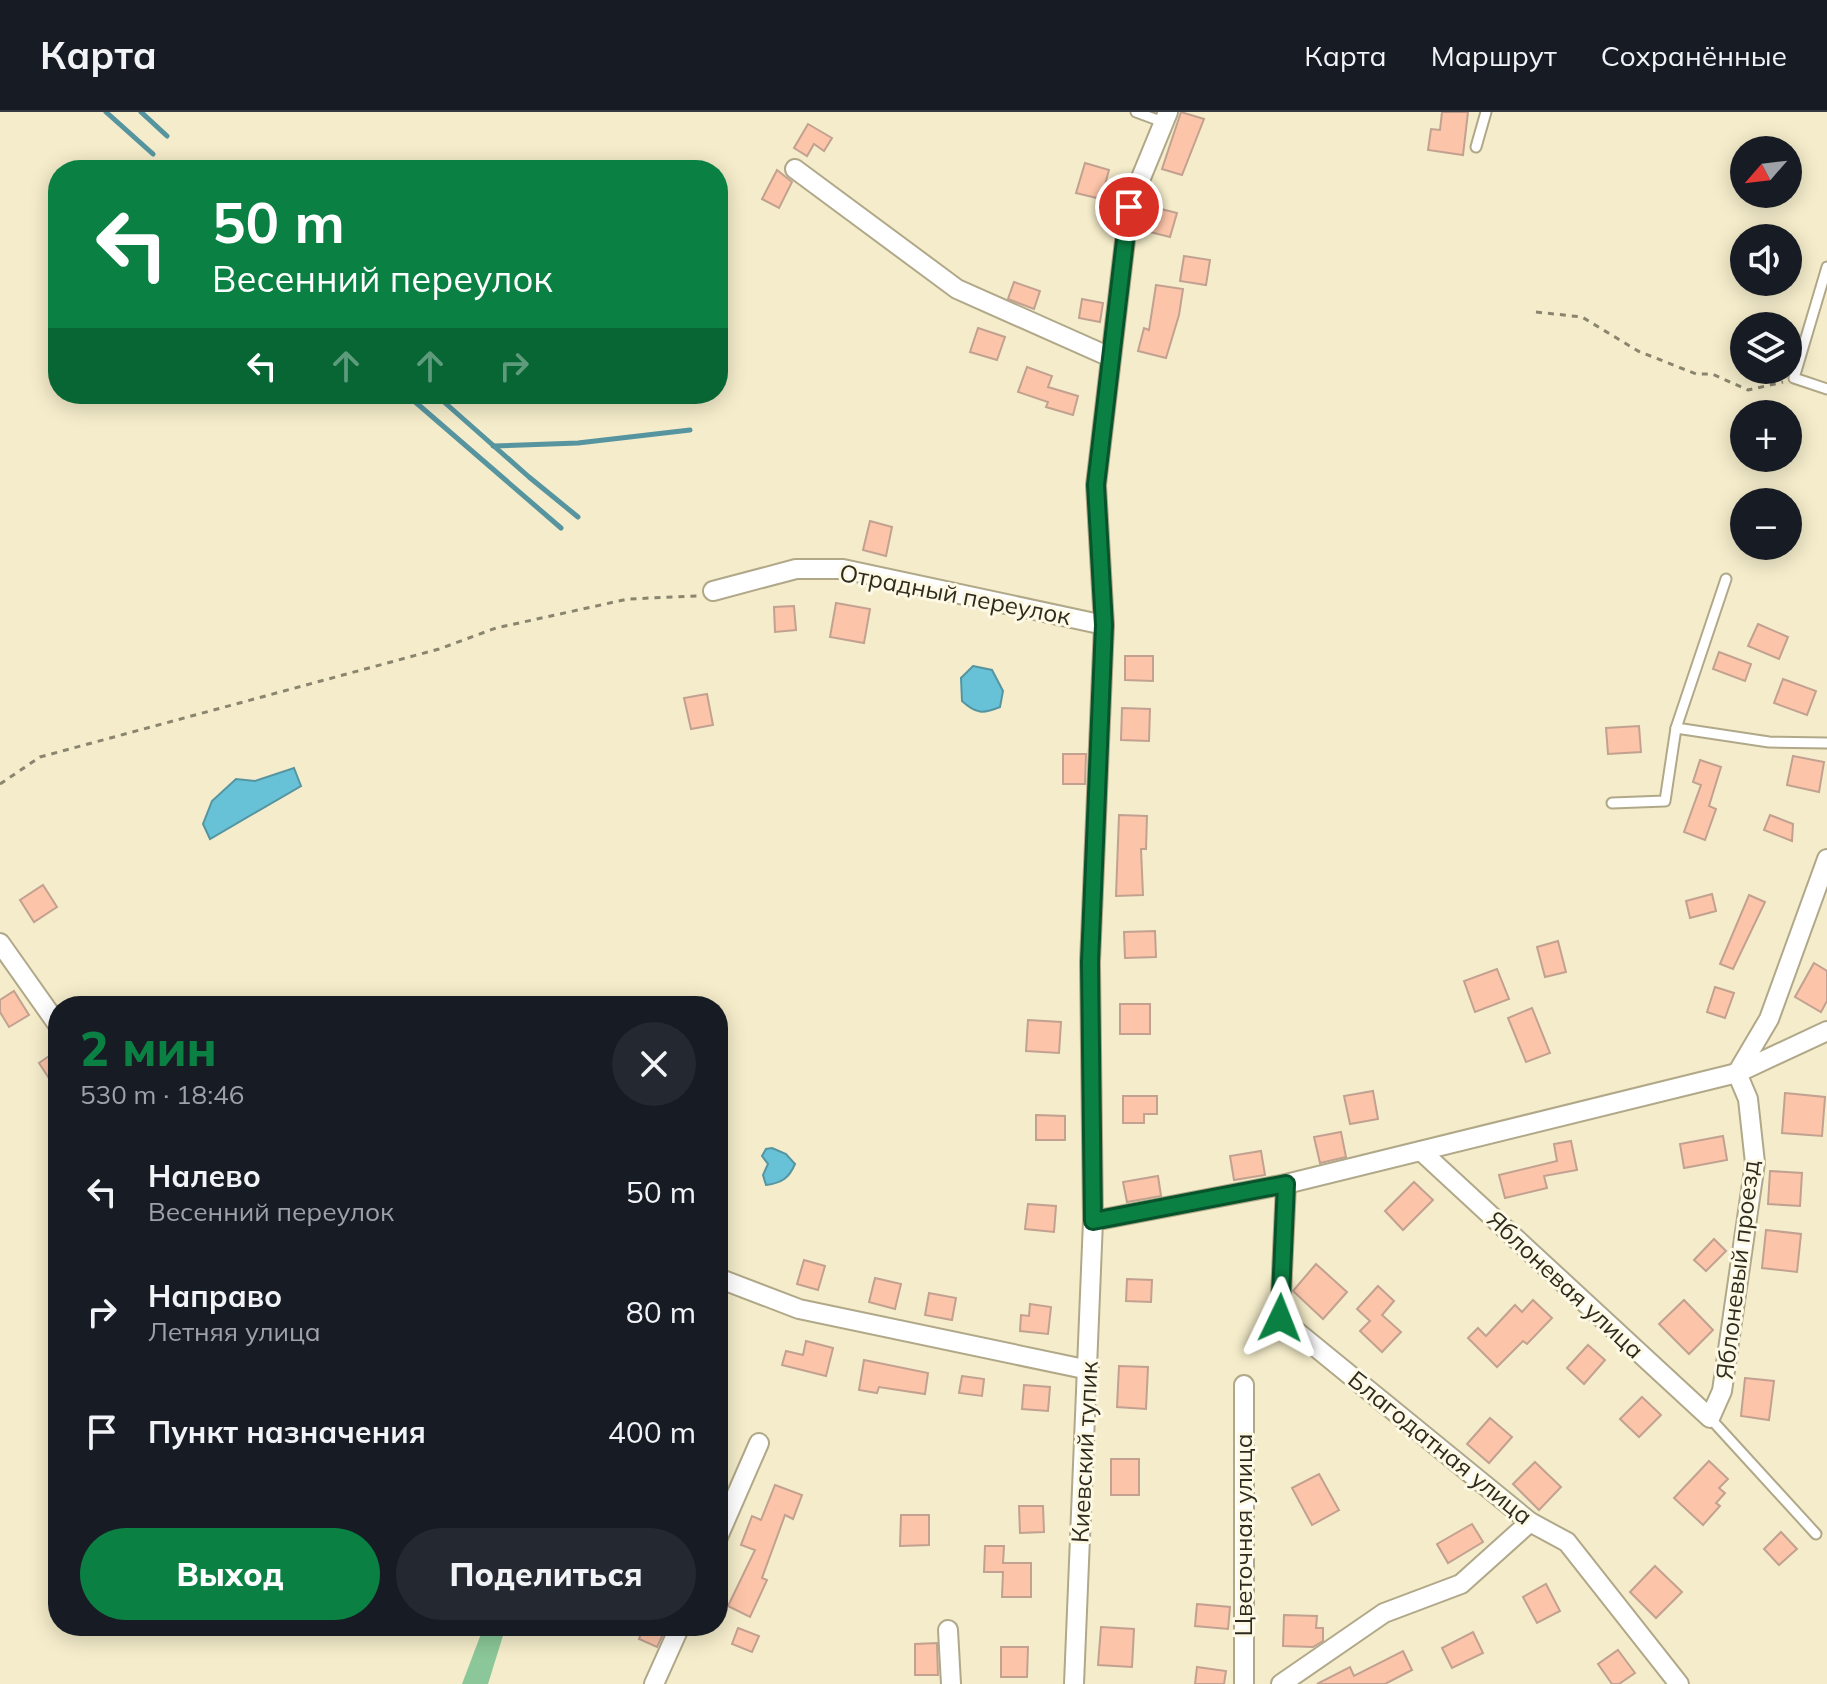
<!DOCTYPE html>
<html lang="ru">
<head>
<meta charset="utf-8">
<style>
  :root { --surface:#171b24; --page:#242831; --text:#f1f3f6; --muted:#9ea1a6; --line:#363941; --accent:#0b8043 }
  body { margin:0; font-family:Mulish,sans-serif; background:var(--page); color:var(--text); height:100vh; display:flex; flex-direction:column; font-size:30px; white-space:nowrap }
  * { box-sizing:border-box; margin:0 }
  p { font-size:26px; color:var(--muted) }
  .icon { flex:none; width:44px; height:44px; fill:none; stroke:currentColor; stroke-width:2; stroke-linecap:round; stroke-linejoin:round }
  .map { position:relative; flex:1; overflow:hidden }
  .side { position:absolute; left:48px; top:884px; width:680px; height:640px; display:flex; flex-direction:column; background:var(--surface); border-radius:32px; box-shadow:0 4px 20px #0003 }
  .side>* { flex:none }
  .banner { position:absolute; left:48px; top:48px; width:680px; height:244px; border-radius:32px; box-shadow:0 4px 20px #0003; background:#0b8043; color:#fff; overflow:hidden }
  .needle { width:52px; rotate:242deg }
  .fabs { position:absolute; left:1730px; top:24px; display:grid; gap:16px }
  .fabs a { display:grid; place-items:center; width:72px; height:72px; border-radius:50%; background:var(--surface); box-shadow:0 4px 20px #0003; font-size:40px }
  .pin { position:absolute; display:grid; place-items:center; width:68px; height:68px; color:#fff; margin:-34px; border:4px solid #fff; border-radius:50%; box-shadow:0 2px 8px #0007 }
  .me { position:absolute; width:88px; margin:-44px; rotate:2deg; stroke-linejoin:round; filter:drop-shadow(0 0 6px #0008) }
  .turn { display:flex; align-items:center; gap:28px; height:168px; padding:0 32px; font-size:36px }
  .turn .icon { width:104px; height:104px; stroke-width:2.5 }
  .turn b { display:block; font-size:56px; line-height:68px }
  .lanes { display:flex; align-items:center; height:76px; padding:0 32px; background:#0003; justify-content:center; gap:40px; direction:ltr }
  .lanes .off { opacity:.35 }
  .round { display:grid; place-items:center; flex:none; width:84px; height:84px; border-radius:42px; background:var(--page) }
  .head { display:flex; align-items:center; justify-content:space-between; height:136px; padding:0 32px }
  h1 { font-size:48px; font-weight:800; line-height:60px; color:var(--accent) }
  .action { display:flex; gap:16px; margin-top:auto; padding:16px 32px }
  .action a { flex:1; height:92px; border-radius:48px; background:var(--accent); color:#fff; font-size:32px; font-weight:800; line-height:92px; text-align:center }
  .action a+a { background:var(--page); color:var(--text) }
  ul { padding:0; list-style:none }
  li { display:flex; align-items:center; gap:24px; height:120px; padding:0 32px }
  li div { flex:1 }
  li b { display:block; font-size:30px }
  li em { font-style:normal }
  header { display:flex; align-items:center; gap:48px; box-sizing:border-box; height:112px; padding:0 40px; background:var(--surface); border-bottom:2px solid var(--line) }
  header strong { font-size:38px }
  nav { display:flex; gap:44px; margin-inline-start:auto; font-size:28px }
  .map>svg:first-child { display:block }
</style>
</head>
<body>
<header>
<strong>Карта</strong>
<nav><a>Карта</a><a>Маршрут</a><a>Сохранённые</a></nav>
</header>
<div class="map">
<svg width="1827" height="1572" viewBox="0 0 1827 1572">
  <rect width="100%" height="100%" fill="#f4ecca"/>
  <polygon fill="#8bc798" points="484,1514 506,1514 488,1572 462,1572"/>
  <g fill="#67c2d8" stroke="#5695a0" stroke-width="2">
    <path d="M 973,554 L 992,558 L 1003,579 L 1000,595 C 983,602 976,602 962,589 L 961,566 Z"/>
    <polygon points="294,656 301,674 210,727 203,712 212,689 236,667 255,669"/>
    <path d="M 772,1036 L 786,1042 L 795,1052 C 789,1066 782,1071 766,1073 L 763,1063 L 768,1052 L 762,1044 L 766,1037 Z"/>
  </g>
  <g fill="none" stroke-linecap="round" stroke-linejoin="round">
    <g stroke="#5695a0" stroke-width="5">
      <polyline points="106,0 153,42"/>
      <polyline points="141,0 167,24"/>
      <polyline points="406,282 561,416"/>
      <polyline points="435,282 529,365 578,405"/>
      <polyline points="493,334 578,331 690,318"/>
    </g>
  </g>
  <g fill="#fcc5a9" stroke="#c2a191" stroke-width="2">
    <polygon points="1181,0 1204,7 1182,63 1162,57"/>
    <polygon points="1442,0 1468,0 1463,43 1428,38 1431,17 1440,18"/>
    <polygon points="808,12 832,26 824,39 814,32 807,44 794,36"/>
    <polygon points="1085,51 1109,58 1101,87 1076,81"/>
    <polygon points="777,58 792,70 779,96 762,87"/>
    <polygon points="1149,94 1177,101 1170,125 1142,118"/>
    <polygon points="1184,144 1210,148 1206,173 1180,169"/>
    <polygon points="1014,170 1040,179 1034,197 1008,187"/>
    <polygon points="1156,173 1183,177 1179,203 1166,246 1138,239 1144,216 1149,218"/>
    <polygon points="1082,187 1103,191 1100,210 1079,206"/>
    <polygon points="978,216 1005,225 997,248 970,240"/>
    <polygon points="1027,255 1052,264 1048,275 1078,284 1073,303 1046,295 1048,290 1018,280"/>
    <polygon points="870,409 892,415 886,444 863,438"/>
    <polygon points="836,491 870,497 864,531 830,525"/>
    <polygon points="794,494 796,518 775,520 774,495"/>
    <polygon points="1758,512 1788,525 1779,547 1748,534"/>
    <polygon points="1719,540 1751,552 1745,569 1713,557"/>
    <polygon points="1125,544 1153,544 1153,569 1125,568"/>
    <polygon points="1783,567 1816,579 1807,603 1774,591"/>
    <polygon points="707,582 713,613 691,617 684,586"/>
    <polygon points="1122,596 1150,597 1149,629 1121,628"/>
    <polygon points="1639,614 1641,640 1608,642 1606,616"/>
    <polygon points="1063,642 1086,642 1085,672 1063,672"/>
    <polygon points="1793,644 1824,650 1819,680 1787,673"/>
    <polygon points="1700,648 1721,655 1709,694 1716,697 1705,728 1684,720 1701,673 1693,670"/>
    <polygon points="1119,703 1147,704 1146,737 1141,737 1143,783 1116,784"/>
    <polygon points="1770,703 1793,712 1792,729 1764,718"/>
    <polygon points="43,773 57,795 34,810 20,788"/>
    <polygon points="1712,782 1716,799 1690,806 1686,789"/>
    <polygon points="1749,783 1765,790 1733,857 1720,852"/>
    <polygon points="1155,819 1156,845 1125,846 1124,820"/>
    <polygon points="1558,829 1566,860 1545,865 1537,835"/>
    <polygon points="1814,851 1827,859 1827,889 1821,900 1795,885"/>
    <polygon points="1497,857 1509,887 1475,900 1464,869"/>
    <polygon points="1715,875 1734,881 1725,906 1707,900"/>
    <polygon points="14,879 29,903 9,915 0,900 0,888"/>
    <rect x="1120" y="892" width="30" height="30"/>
    <polygon points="1532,896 1550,941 1526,950 1508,906"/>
    <polygon points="1028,908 1061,910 1059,941 1026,939"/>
    <polygon points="58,938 58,980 39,951"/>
    <polygon points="1373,979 1378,1007 1350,1012 1344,984"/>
    <polygon points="1785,981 1825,985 1822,1024 1782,1021"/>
    <polygon points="1123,984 1157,984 1157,1002 1144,1002 1144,1011 1123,1011"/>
    <polygon points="1036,1003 1065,1004 1065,1028 1036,1028"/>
    <polygon points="1341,1020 1346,1045 1320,1051 1314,1025"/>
    <polygon points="1723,1024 1727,1048 1684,1056 1680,1032"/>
    <polygon points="1571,1029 1577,1058 1544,1064 1547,1076 1505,1086 1499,1063 1557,1049 1554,1032"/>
    <polygon points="1261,1039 1265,1063 1234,1068 1230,1044"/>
    <polygon points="1770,1059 1802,1061 1800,1094 1768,1092"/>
    <polygon points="1158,1064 1161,1084 1127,1090 1123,1070"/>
    <polygon points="1414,1070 1433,1088 1403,1118 1385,1099"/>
    <polygon points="1028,1092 1056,1094 1054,1120 1025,1117"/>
    <polygon points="1766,1118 1801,1122 1797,1160 1762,1156"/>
    <polygon points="1714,1127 1726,1139 1706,1159 1694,1148"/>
    <polygon points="804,1148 825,1154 818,1178 797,1172"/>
    <polygon points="1316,1152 1347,1180 1323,1207 1293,1179"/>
    <polygon points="875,1166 901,1172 895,1197 869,1190"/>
    <polygon points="1127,1167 1152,1168 1151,1190 1126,1189"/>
    <polygon points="1378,1174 1394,1189 1382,1203 1401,1220 1382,1240 1360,1219 1370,1209 1357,1197"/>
    <polygon points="929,1181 956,1186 952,1208 925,1203"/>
    <polygon points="1533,1188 1552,1206 1527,1232 1523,1229 1497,1255 1468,1226 1478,1216 1486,1224 1515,1193 1522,1200"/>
    <polygon points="1684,1188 1713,1218 1689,1242 1659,1212"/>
    <polygon points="1030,1192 1051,1195 1048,1222 1020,1219 1021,1203 1029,1204"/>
    <polygon points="806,1229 833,1236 826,1264 782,1253 786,1239 803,1243"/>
    <polygon points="1588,1233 1605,1248 1584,1272 1567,1256"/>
    <polygon points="864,1248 928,1261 925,1282 879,1275 877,1281 859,1278"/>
    <polygon points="1119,1254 1148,1255 1146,1297 1117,1295"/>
    <polygon points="962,1264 984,1267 982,1284 959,1281"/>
    <polygon points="1745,1266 1774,1269 1769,1308 1741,1304"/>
    <polygon points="1024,1273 1050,1275 1048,1299 1022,1297"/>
    <polygon points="1642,1285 1661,1303 1639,1325 1620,1307"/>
    <polygon points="1490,1306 1512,1325 1489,1351 1467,1332"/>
    <rect x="1111" y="1347" width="28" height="36"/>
    <polygon points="1709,1349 1728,1367 1719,1376 1725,1381 1716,1391 1720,1394 1703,1413 1674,1386"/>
    <polygon points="1535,1350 1561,1375 1539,1398 1513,1372"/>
    <polygon points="1319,1362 1339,1398 1312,1413 1292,1376"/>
    <polygon points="775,1373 802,1383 793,1407 785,1403 762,1466 767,1468 750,1505 728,1494 755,1438 741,1433 752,1404 761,1408"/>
    <polygon points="1019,1394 1043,1394 1044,1420 1020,1421"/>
    <polygon points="901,1403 929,1403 929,1433 900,1434"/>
    <polygon points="1472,1412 1483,1430 1448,1451 1437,1432"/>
    <polygon points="1781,1420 1797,1437 1779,1453 1764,1437"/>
    <polygon points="985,1434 1004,1434 1003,1451 1031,1451 1031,1485 1002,1485 1003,1460 984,1460"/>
    <polygon points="1655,1454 1682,1480 1656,1506 1630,1480"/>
    <polygon points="1546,1472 1560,1499 1537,1511 1523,1485"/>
    <polygon points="1197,1492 1230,1495 1228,1517 1195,1514"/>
    <polygon points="1284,1503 1317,1504 1316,1516 1323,1516 1323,1529 1313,1535 1283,1534"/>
    <polygon points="644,1514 667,1514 657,1535 639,1527"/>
    <polygon points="1101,1515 1134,1517 1132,1555 1098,1553"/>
    <polygon points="738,1516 759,1524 752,1540 732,1532"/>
    <polygon points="1473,1520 1483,1541 1452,1556 1442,1536"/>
    <polygon points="937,1531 938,1563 915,1563 915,1532"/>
    <polygon points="1001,1535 1028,1535 1027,1565 1001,1565"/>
    <polygon points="1618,1538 1635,1561 1619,1572 1612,1572 1598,1552"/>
    <polygon points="1403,1539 1412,1558 1385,1572 1317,1572 1350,1555 1354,1564"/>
    <polygon points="1197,1555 1226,1559 1224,1572 1195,1572"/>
  </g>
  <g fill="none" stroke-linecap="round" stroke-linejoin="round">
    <g stroke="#b0a888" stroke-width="13">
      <g id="lane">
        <polyline points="1136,0 1163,10"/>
        <polyline points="1476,35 1486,0"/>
        <polyline points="1827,155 1794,266 1827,277"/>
        <polyline points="1676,616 1769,630 1827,631"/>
        <polyline points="1612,691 1665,689 1676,616 1726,467"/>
        <polyline points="1710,1306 1816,1422"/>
      </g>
    </g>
    <g stroke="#b0a888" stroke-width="22">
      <g id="street">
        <polyline points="795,57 957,177 1110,245"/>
        <polyline points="713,479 796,457 843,457 1104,513"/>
        <polyline points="0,831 58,913"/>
        <polyline points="1737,961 1769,907 1827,747"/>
        <polyline points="1421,1039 1710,1306 1722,1279 1755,1051 1748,987 1737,961"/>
        <polyline points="1286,1072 1280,1206 1530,1410 1567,1430 1679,1572"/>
        <polyline points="1093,1109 1286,1072 1737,961 1827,919"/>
        <polyline points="718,1166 799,1197 1089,1258"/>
        <polyline points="718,1425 759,1331"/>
        <polyline points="948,1518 951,1572"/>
        <polyline points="654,1572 680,1514"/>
        <polyline points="1074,1572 1093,1109 1090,850 1104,513 1096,373 1129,95 1168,0"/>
        <polyline points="1244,1572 1244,1273"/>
        <polyline points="1281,1572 1384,1501 1461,1472 1530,1410"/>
      </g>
    </g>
    <g stroke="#8a856f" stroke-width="3" stroke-dasharray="6 6" stroke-linecap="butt">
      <polyline points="1536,200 1582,205 1638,239 1696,262 1712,262 1748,278 1783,270"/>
      <polyline points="0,672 40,645 439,537 496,516 628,487 698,484"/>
    </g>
    <use href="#lane" stroke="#fff" stroke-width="9"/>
    <use href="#street" stroke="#fff" stroke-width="18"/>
  </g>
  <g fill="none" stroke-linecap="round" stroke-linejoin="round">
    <g stroke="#07532c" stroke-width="20">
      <polyline id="route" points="1129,95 1096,373 1104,513 1090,850 1093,1109 1286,1072 1280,1206"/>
    </g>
    <use href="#route" stroke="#0b8043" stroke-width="14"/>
  </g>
  <g text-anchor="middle" stroke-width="6" stroke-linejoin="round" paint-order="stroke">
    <g font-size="24" fill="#2e2b1f" stroke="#fef9e5">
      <text transform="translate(955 483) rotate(11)" y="8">Отрадный переулок</text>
      <text transform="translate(1738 1158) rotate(-83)" y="8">Яблоневый проезд</text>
      <text transform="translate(1565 1173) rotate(43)" y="8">Яблоневая улица</text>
      <text transform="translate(1440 1336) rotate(39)" y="8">Благодатная улица</text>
      <text transform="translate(1085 1340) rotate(-87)" y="8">Киевский тупик</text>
      <text transform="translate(1244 1423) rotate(-90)" y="8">Цветочная улица</text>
    </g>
  </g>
</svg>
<div class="fabs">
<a><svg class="needle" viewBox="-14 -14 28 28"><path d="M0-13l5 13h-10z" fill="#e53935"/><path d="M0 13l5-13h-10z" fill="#9ea1a6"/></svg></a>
<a><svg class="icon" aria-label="sound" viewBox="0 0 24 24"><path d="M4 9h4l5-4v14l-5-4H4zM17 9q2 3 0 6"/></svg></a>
<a><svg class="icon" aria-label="layers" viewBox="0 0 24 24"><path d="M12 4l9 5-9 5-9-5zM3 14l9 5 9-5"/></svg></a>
<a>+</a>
<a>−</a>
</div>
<div class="pin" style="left:1129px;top:95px;background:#d93025"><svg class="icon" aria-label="arrive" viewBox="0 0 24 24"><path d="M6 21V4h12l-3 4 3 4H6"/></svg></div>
<svg class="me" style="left:1280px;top:1206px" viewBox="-20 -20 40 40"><path d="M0-17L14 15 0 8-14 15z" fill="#0b8043" stroke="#fff" stroke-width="4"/></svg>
<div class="banner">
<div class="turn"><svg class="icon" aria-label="left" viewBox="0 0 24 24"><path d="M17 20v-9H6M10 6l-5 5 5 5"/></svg><div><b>50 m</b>Весенний переулок</div></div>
<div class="lanes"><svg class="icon" aria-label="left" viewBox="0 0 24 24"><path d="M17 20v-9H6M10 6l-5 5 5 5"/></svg><svg class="icon off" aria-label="ahead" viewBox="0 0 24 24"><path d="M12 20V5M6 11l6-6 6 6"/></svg><svg class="icon off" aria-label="ahead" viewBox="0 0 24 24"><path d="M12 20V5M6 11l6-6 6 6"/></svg><svg class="icon off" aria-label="right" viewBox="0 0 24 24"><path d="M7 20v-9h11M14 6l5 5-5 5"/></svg></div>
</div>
<section class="side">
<div class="head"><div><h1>2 мин</h1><p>530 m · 18:46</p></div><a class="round"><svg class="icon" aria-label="close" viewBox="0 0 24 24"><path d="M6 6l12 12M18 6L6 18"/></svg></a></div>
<ul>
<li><svg class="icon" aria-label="left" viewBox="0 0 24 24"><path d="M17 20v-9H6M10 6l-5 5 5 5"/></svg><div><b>Налево</b><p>Весенний переулок</p></div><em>50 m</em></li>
<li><svg class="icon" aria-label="right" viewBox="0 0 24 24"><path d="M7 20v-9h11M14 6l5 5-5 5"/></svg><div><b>Направо</b><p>Летняя улица</p></div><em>80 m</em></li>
<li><svg class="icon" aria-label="arrive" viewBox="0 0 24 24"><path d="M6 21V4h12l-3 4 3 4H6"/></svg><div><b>Пункт назначения</b></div><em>400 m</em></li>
</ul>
<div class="action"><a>Выход</a><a>Поделиться</a></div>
</section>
</div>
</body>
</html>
